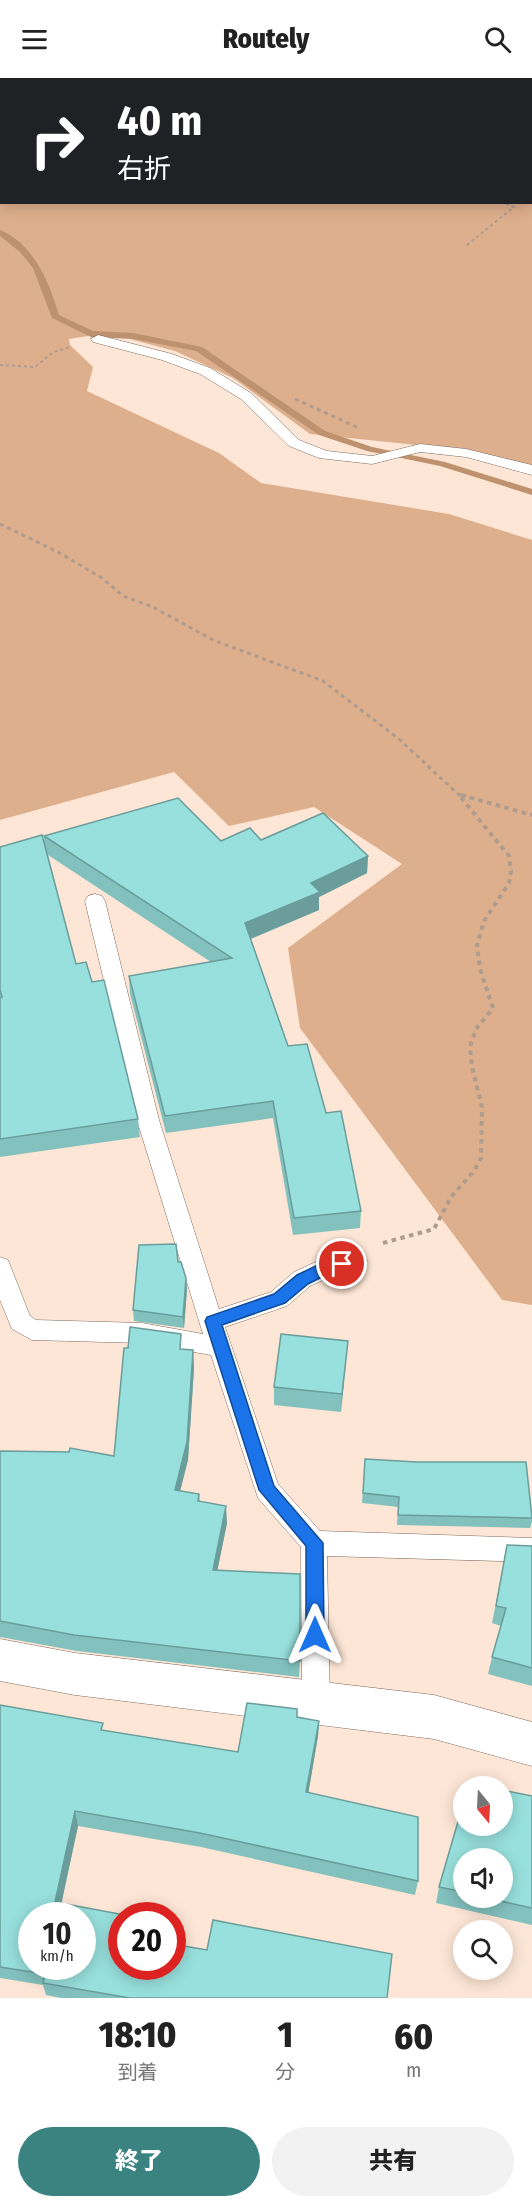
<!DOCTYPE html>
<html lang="ja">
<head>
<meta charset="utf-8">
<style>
  :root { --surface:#fff; --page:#f2f2f2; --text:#222; --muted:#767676; --accent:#3b8381 }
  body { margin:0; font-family:"Fira Sans Condensed","Noto Sans JP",sans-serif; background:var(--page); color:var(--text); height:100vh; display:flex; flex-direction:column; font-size:22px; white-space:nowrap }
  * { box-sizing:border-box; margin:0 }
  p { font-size:20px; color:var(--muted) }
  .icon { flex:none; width:33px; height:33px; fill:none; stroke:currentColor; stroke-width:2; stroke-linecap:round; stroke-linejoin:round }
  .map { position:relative; height:1920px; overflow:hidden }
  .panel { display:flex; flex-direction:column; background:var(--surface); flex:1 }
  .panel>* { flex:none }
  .guide { position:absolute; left:0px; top:0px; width:532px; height:126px; box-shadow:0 3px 15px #0003; background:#202124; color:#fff; overflow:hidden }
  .needle { width:39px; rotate:162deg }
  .fabs { position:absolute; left:453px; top:1698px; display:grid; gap:12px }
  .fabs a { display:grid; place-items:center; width:60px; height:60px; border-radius:50%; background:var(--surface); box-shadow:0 3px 15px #0003; font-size:30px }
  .speed { position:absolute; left:18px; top:1824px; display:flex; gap:12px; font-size:30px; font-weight:700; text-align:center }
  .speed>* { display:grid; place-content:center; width:78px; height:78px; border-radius:50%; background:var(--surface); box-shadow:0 3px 15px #0003; line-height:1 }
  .speed small { font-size:15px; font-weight:400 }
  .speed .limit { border:9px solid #d22; background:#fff; color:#111 }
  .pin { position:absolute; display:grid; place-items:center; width:51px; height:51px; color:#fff; margin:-26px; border:3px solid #fff; border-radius:50%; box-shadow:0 2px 6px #0007 }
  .me { position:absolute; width:66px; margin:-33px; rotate:0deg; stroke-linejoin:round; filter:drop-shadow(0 0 4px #0008) }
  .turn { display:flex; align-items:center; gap:21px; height:126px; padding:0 18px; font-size:27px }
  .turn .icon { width:78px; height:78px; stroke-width:2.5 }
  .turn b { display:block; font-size:42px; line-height:51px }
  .eta { display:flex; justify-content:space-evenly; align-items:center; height:102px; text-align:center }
  .eta b { font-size:36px; font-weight:800; line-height:42px }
  .cta { display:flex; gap:12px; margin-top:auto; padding:12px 18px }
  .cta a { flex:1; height:69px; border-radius:36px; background:var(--accent); color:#fff; font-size:24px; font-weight:800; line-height:69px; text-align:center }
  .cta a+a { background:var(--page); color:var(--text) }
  header { display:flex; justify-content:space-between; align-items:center; height:78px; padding:0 18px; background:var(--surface); font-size:27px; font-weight:800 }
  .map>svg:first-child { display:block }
</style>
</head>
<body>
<header><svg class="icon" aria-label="menu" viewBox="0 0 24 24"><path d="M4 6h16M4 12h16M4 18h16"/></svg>Routely<svg class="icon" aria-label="search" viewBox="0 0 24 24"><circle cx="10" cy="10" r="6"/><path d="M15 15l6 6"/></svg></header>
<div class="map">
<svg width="532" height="1920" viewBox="0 0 532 1920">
  <rect width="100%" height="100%" fill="#fde6d5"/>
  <path fill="#deaf8d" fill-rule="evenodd" d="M 0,0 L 532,0 L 532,387 L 475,373 L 310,356 L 233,300 L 175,273 L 107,255 L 69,261 L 70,267 L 93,289 L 87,313 L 219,375 L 261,405 L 449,436 L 532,462 L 532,1227 L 502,1222 L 300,950 L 288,870 L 402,786 L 314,729 L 229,748 L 174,694 L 0,742 ZM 2,2 L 531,2 L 531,124 L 2,124 Z"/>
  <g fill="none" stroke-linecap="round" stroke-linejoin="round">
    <path fill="#be916f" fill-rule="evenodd" d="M 0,152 C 34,166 49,204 59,237 L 93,253 L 133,255 L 202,269 L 325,353 L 372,369 L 445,384 L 532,411 L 532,417 L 440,388 L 367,373 L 319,357 L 196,273 L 133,261 L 91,259 L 52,240 L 33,190 L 20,174 L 0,158 Z"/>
    <g stroke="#7f6b5d" stroke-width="1">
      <g id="lane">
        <polygon points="98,257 172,276 210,290 251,315 299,362 327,373 372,378 420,366 466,371 532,387 532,397 466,379 420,374 372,386 319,380 289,368 241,321 200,296 162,282 93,264 91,261"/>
        <polygon points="95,816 102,818 105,823 159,1042 219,1231 271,1214 294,1194 322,1181 355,1173 363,1176 367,1183 363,1190 334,1197 310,1208 287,1228 225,1249 278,1406 320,1453 532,1460 532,1484 327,1478 330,1626 326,1636 316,1640 306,1636 302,1626 301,1469 258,1420 211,1277 142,1265 32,1262 12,1251 0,1222 0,1179 8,1182 30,1238 36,1242 142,1245 203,1256 137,1042 85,823 88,818"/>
      </g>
    </g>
    <g stroke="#7f6b5d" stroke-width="1">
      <polygon id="street" points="0,1561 75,1575 434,1617 532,1644 532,1688 434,1661 75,1617 0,1603"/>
    </g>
    <g stroke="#ae9c8f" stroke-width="2" stroke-dasharray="3 3" stroke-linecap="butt">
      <polyline points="183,0 185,2"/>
      <polyline points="467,167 514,129 501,124"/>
      <polyline points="0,287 35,289 53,274 71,269"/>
    </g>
    <g stroke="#ae9c8f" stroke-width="3" stroke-dasharray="4 4" stroke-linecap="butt">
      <polyline points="295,321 359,350"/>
      <polyline points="0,446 58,474 102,500 123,518 153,529 213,562 323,603 399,661 458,716 466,718"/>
      <polyline points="458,716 460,718"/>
    </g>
    <g stroke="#ae9c8f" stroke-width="4" stroke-dasharray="4.5 4.5" stroke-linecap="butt">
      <polyline points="461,717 532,737"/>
      <polyline points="383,1165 434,1151 451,1119 474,1093 481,1080 482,1029 472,989 470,969 476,951 493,930 480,891 477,867 484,843 509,805 511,793 509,778 459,717"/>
    </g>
    <use href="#lane" fill="#fff" fill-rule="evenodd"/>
    <use href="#street" fill="#fff" fill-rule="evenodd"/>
  </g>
  <g fill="#83c1be" fill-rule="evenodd">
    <polygon points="44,758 221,763 261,762 368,778 367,795 319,819 319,832 251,861 288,968 326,1035 361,1133 360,1150 293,1157 273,1040 166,1055 130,916 129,898 211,884 48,777 76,886 92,904 138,1041 140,1059 0,1079 0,769 44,764"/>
    <polygon points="178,1184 187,1211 184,1250 134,1243 133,1232"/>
    <polygon points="348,1263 341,1334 274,1327 274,1309"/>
    <polygon points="182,1271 193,1272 194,1290 188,1382 180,1413 199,1416 200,1424 227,1445 217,1493 300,1583 299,1599 77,1573 0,1559 0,1560 0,1373 114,1378"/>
    <polygon points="365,1381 532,1434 532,1444 530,1450 397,1447 398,1429 362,1425"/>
    <polygon points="507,1467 532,1468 532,1608 488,1596 492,1579 501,1548 492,1545"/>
    <polygon points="0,1627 104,1652 238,1674 297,1639 319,1643 318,1658 308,1715 418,1803 415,1817 201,1769 78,1748 61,1825 122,1888 387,1920 61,1920 46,1917 43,1907 0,1900"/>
    <path d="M 502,1712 L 532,1718 L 532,1847 L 436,1825 L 439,1809 L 464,1723 L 464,1748 L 502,1748 ZM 464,1780 L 502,1780 L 502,1820 L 464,1820 Z"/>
  </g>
  <g fill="#6a9d9b">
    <polygon points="368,778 367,795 319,819 319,832 245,863 245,845 311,805"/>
    <polygon points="186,1200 187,1211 184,1250 183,1239"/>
    <polygon points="348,1263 346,1281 341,1334 342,1316"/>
    <polygon points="193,1272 194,1290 188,1382 176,1429 175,1412"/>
    <polygon points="226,1428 227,1445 214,1509 213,1492"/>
    <polygon points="319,1643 318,1658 306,1729 306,1714"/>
    <polygon points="75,1733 78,1748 59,1837 55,1824"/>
  </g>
  <g fill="#98e0dd" stroke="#6a9d9b" stroke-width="1.5" fill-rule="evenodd">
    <polygon points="178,720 221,763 250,750 261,762 323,735 368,778 311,805 320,814 245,845 288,968 307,966 326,1035 341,1033 361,1133 294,1140 273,1023 165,1038 129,898 232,880 44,758"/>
    <polygon points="42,757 76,886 86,884 92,904 104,902 138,1041 0,1061 0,920 2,919 0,912 0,769"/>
    <polygon points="176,1166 178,1184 181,1184 186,1200 183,1239 133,1232 139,1167"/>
    <polygon points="130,1249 181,1256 180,1271 193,1272 187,1364 175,1412 199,1416 198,1423 226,1428 213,1492 300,1496 300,1583 74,1557 0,1543 0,1373 69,1374 70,1370 114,1378 124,1270 128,1270"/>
    <polygon points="281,1256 348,1263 342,1316 274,1309"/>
    <polygon points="365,1381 417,1384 526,1384 532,1440 398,1437 399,1419 363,1415"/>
    <polygon points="507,1467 532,1468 532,1590 492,1579 506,1530 496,1528"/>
    <path d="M 247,1625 L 297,1631 L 297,1639 L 319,1643 L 306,1714 L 418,1739 L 418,1803 L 200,1755 L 75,1733 L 55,1824 L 130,1838 L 122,1838 L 122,1888 L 172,1888 L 172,1866 L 207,1872 L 213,1842 L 392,1876 L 387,1920 L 130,1920 L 43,1905 L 45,1896 L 0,1889 L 0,1627 L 103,1645 L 101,1652 L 238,1674 ZM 32,1838 L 82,1838 L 82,1888 L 32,1888 Z"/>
    <polygon points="469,1704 487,1708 467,1708"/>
    <polygon points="502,1712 532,1718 532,1830 487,1820 502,1820 502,1780 464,1780 464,1814 439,1809 464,1723 464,1748 502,1748"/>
  </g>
  <polygon fill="#1a73e8" stroke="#114b97" stroke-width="1.5" points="342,1179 348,1181 350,1186 348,1190 332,1194 308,1206 285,1225 222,1247 274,1408 323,1465 324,1557 322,1563 315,1566 309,1563 306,1557 306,1468 259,1412 205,1243 207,1239 274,1216 297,1197 324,1184"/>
</svg>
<div class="fabs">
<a><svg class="needle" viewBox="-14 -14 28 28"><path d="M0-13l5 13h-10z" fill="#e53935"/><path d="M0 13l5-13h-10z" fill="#767676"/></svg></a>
<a><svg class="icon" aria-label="sound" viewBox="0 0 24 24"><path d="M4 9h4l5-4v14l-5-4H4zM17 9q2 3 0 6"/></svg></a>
<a><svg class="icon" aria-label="search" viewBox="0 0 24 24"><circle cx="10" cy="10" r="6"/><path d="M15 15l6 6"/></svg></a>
</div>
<div class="speed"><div>10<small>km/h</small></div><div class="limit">20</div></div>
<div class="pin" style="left:342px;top:1186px;background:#d93025"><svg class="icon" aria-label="arrive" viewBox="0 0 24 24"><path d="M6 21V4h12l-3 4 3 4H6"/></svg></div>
<svg class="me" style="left:315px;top:1557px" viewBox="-20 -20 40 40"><path d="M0-17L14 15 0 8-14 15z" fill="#1a73e8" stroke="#fff" stroke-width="4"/></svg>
<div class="guide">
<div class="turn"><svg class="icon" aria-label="right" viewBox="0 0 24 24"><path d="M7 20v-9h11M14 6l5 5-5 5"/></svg><div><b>40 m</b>右折</div></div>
</div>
</div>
<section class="panel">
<div class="eta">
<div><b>18:10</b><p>到着</p></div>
<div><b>1</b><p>分</p></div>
<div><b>60</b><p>m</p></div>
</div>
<div class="cta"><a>終了</a><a>共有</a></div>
</section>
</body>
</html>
